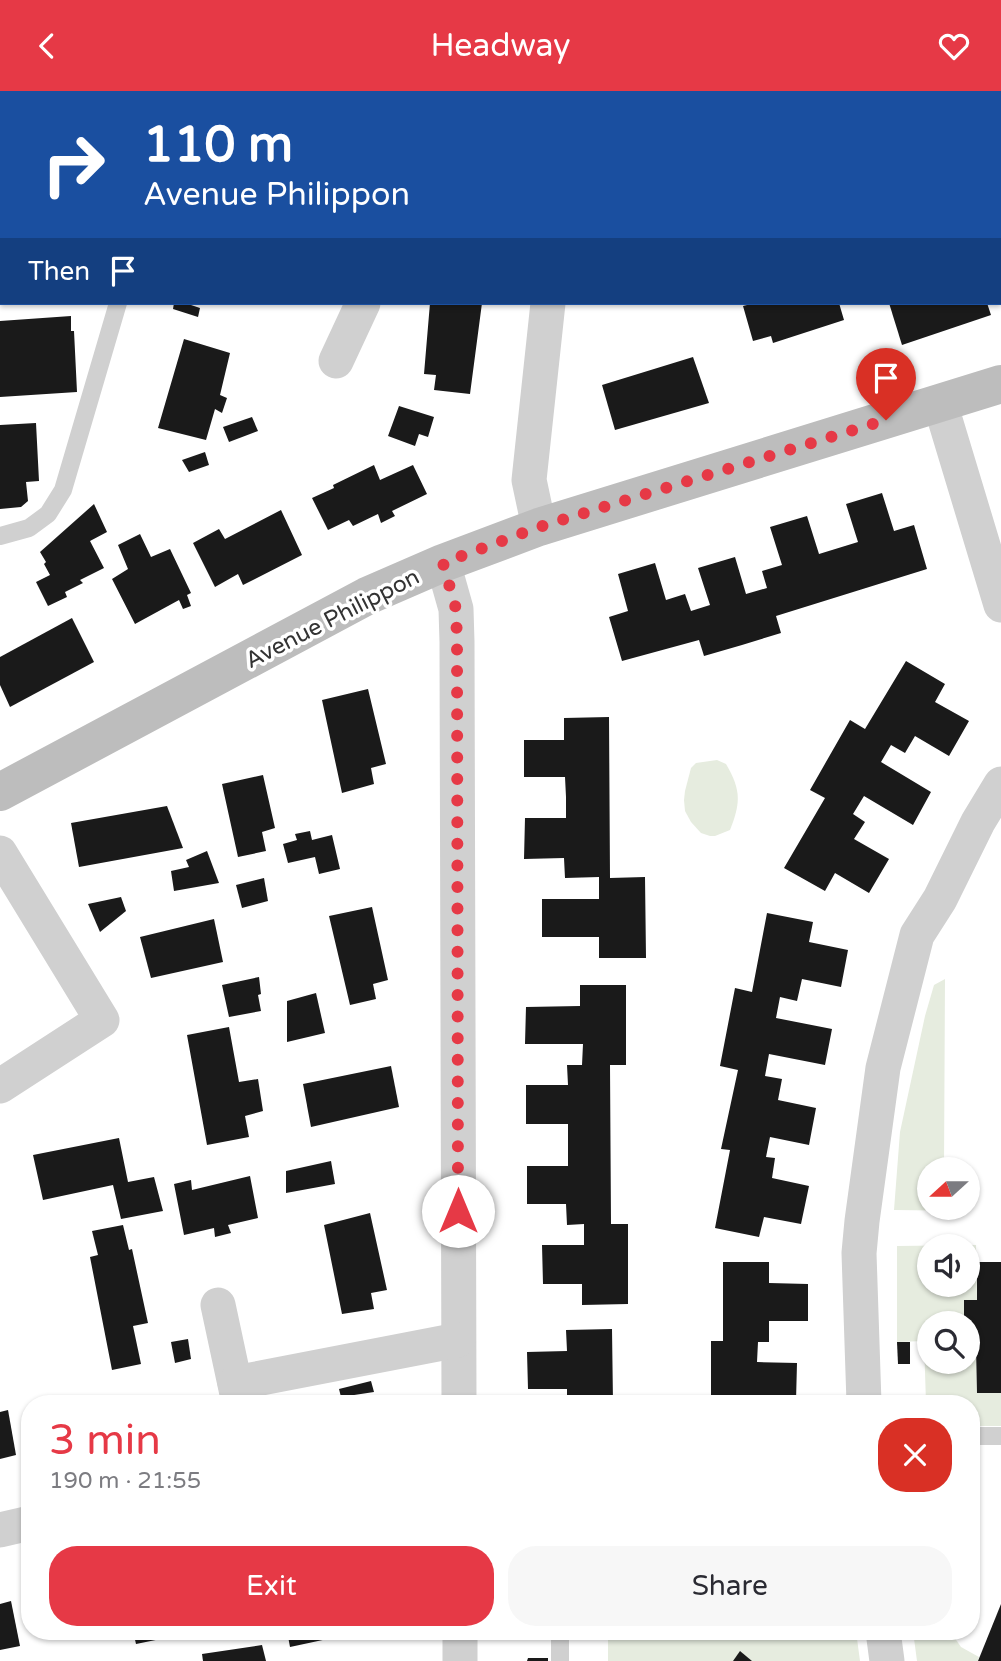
<!DOCTYPE html>
<html lang="en">
<head>
<meta charset="utf-8">
<style>
  :root { --surface:#fff; --page:#f7f7f7; --text:#2b2b33; --muted:#7c7c81; --accent:#e63946 }
  body { margin:0; font-family:"Varela Round",sans-serif; background:var(--page); color:var(--text); height:100vh; display:flex; flex-direction:column; font-size:26px; white-space:nowrap }
  * { box-sizing:border-box; margin:0 }
  p { font-size:23px; color:var(--muted) }
  .icon { flex:none; width:38px; height:38px; fill:none; stroke:currentColor; stroke-width:2; stroke-linecap:round; stroke-linejoin:round }
  .map { position:relative; flex:1; overflow:hidden }
  .drawer { position:absolute; left:21px; top:1304px; width:959px; height:245px; display:flex; flex-direction:column; background:var(--surface); border-radius:28px; box-shadow:0 2px 5px #0004 }
  .drawer>* { flex:none }
  .top-card { position:absolute; left:0px; top:0px; width:1001px; height:214px; box-shadow:0 2px 5px #0004; background:#1a4fa0; color:#fff; overflow:hidden }
  .needle { width:46px; rotate:249deg }
  .fabs { position:absolute; left:917px; top:1066px; display:grid; gap:14px }
  .fabs a { display:grid; place-items:center; width:63px; height:63px; border-radius:50%; background:var(--surface); box-shadow:0 2px 5px #0004; font-size:35px }
  .pin { position:absolute; display:grid; place-items:center; width:60px; height:60px; color:#fff; margin:-72px -30px; border-radius:50% 50% 50% 0; rotate:-45deg; box-shadow:0 0 7px #0007 }
  .pin .icon { rotate:45deg }
  .me { position:absolute; width:77px; margin:-38px; rotate:0deg; stroke-linejoin:round; filter:drop-shadow(0 0 5px #0008) }
  .turn { display:flex; align-items:center; gap:24px; height:147px; padding:0 28px; font-size:32px }
  .turn .icon { width:91px; height:91px; stroke-width:2.5 }
  .turn b { display:block; font-size:49px; line-height:60px }
  .then { display:flex; align-items:center; height:66px; padding:0 28px; background:#0003; gap:14px; font-size:26px }
  .round { display:grid; place-items:center; flex:none; width:74px; height:74px; border-radius:28px; background:var(--page) }
  .headline { display:flex; align-items:center; justify-content:space-between; height:119px; padding:0 28px }
  h1 { font-size:42px; font-weight:600; line-height:52px; color:var(--accent) }
  .button { display:flex; gap:14px; margin-top:auto; padding:14px 28px }
  .button a { flex:1; height:80px; border-radius:28px; background:var(--accent); color:#fff; font-size:28px; font-weight:600; line-height:80px; text-align:center }
  .button a+a { background:var(--page); color:var(--text) }
  header { display:flex; justify-content:space-between; align-items:center; height:91px; padding:0 28px; background:var(--accent); color:#fff; font-size:32px; font-weight:600 }
  .map>svg:first-child { display:block }
</style>
</head>
<body>
<header><svg class="icon" aria-label="back" viewBox="0 0 24 24"><path d="M15 5l-7 7 7 7"/></svg>Headway<svg class="icon" aria-label="heart" viewBox="0 0 24 24"><path d="M12 20l-8-8c-3-5 5-10 8-4 3-6 11-1 8 4z"/></svg></header>
<div class="map">
<svg width="1001" height="1570" viewBox="0 0 1001 1570">
  <rect width="100%" height="100%" fill="#fff"/>
  <g fill="#e6ecdf" fill-rule="evenodd">
    <path d="M 717,669 L 726,673 C 741,699 741,711 730,739 L 715,745 L 710,745 L 701,742 L 691,731 L 685,720 L 684,709 L 685,700 L 691,677 L 696,672 Z"/>
    <polygon points="945,888 944,1078 929,1078 929,1116 968,1116 968,1095 971,1095 971,1120 894,1119 900,1041 925,925 934,894"/>
    <path d="M 976,1154 L 977,1209 L 964,1209 L 964,1232 L 929,1232 L 929,1270 L 968,1270 L 968,1257 L 976,1257 L 977,1302 L 1001,1302 L 1001,1335 L 971,1335 L 971,1312 L 926,1312 L 924,1250 L 897,1251 L 897,1155 ZM 929,1155 L 968,1155 L 968,1194 L 929,1194 Z"/>
    <polygon points="608,1540 856,1540 860,1570 752,1570 741,1561 733,1570 608,1570"/>
    <polygon points="913,1540 950,1540 961,1556 979,1566 978,1570 917,1570"/>
  </g>
  <g fill="#1a1a1a">
    <polygon points="174,212 185,212 200,217 198,226 173,218"/>
    <polygon points="430,212 482,212 470,303 434,299 436,284 424,283"/>
    <polygon points="755,212 839,212 844,229 773,252 771,245 753,250 743,215"/>
    <polygon points="889,212 987,212 991,224 902,254"/>
    <polygon points="71,225 71,240 74,240 77,301 0,306 0,230"/>
    <polygon points="184,248 230,262 220,304 227,307 222,322 215,318 206,349 158,337"/>
    <polygon points="693,266 709,312 615,339 602,294"/>
    <polygon points="399,315 434,326 428,346 419,343 415,355 388,345"/>
    <polygon points="252,326 258,340 229,351 223,336"/>
    <polygon points="36,332 39,390 26,391 28,410 21,416 0,418 0,334"/>
    <polygon points="205,361 209,374 189,381 182,369"/>
    <polygon points="374,374 380,389 413,374 427,403 392,420 395,425 381,432 378,423 353,435 349,429 328,439 312,407 334,397 333,394"/>
    <polygon points="882,402 894,440 914,434 927,478 776,525 781,542 742,554 704,565 699,549 622,570 609,526 628,520 618,483 655,472 666,509 685,503 691,520 710,514 698,477 735,466 746,503 767,497 762,480 782,474 770,436 807,425 819,463 858,451 846,413"/>
    <polygon points="94,413 107,441 90,450 104,477 80,489 83,492 65,501 67,506 48,515 36,491 50,484 44,473 46,471 40,461"/>
    <polygon points="281,419 302,464 243,494 238,483 215,496 193,452 219,438 225,448"/>
    <polygon points="140,443 151,466 170,458 191,502 187,504 191,515 183,518 179,509 135,533 112,488 128,478 118,454"/>
    <polygon points="72,527 94,571 10,616 0,594 0,566"/>
    <polygon points="906,570 945,593 935,611 969,630 949,665 915,645 905,662 891,654 881,671 931,701 913,734 864,705 853,723 865,731 854,748 889,768 869,802 835,782 825,800 784,777 825,707 810,699 850,629 865,638"/>
    <polygon points="368,598 386,673 371,677 374,693 342,702 322,609"/>
    <polygon points="609,626 610,787 645,786 646,867 599,867 599,846 542,846 542,808 599,808 599,786 565,787 564,767 524,768 525,727 566,727 566,706 565,686 524,686 524,649 564,649 564,627"/>
    <polygon points="263,684 275,737 262,741 266,760 238,766 222,693"/>
    <polygon points="167,715 183,757 79,776 71,732"/>
    <polygon points="310,740 312,749 332,744 340,778 319,783 315,766 288,772 283,753 297,749 295,743"/>
    <polygon points="207,760 219,792 174,800 171,780 189,776 186,769"/>
    <polygon points="264,787 268,810 242,817 236,794"/>
    <polygon points="121,806 126,820 100,841 88,813"/>
    <polygon points="372,816 388,889 373,893 376,908 350,914 329,825"/>
    <polygon points="767,822 813,831 809,851 848,859 841,896 802,888 797,910 780,906 776,927 832,938 825,974 769,963 765,985 782,988 778,1009 816,1017 809,1054 770,1046 766,1066 775,1067 772,1087 809,1095 801,1133 764,1126 759,1146 715,1137 730,1059 721,1058 738,979 720,975 735,897 752,901"/>
    <polygon points="214,828 223,871 151,887 140,846"/>
    <polygon points="259,886 261,903 258,904 261,920 229,926 222,894"/>
    <polygon points="580,894 626,894 626,974 610,974 611,1133 628,1133 628,1213 582,1214 582,1193 543,1193 542,1154 584,1154 584,1133 567,1134 566,1113 527,1113 527,1075 568,1075 568,1033 526,1033 526,994 568,994 567,974 582,974 583,953 525,953 526,916 580,915"/>
    <polygon points="316,902 325,942 287,951 287,910"/>
    <polygon points="229,936 239,991 258,988 263,1020 245,1025 249,1046 207,1054 187,944"/>
    <polygon points="391,975 399,1016 311,1036 303,993"/>
    <polygon points="119,1047 128,1091 154,1086 163,1120 121,1128 113,1094 43,1109 33,1064"/>
    <polygon points="331,1070 335,1093 286,1102 286,1080"/>
    <polygon points="250,1085 258,1127 228,1134 231,1142 215,1146 214,1137 184,1144 174,1093 191,1089 192,1099"/>
    <polygon points="370,1122 387,1199 371,1202 374,1218 342,1223 324,1134"/>
    <polygon points="123,1134 129,1159 132,1158 148,1232 133,1235 141,1273 112,1279 90,1166 98,1164 92,1140"/>
    <polygon points="723,1171 769,1171 769,1192 808,1193 808,1230 769,1230 769,1251 758,1251 757,1271 797,1272 796,1310 757,1310 757,1312 711,1312 711,1250 723,1250"/>
    <polygon points="977,1171 1001,1171 1001,1302 977,1302 976,1257 968,1257 968,1232 964,1232 964,1209 977,1209"/>
    <polygon points="612,1238 613,1312 567,1312 567,1298 528,1298 527,1261 567,1260 566,1239"/>
    <polygon points="188,1248 191,1268 175,1272 171,1251"/>
    <polygon points="897,1251 910,1251 910,1273 898,1273"/>
    <polygon points="371,1290 374,1301 341,1306 339,1298"/>
    <polygon points="8,1319 16,1364 0,1368 0,1321"/>
    <polygon points="11,1510 20,1555 0,1559 0,1513"/>
    <polygon points="1001,1513 1001,1570 978,1570"/>
    <polygon points="133,1540 195,1540 195,1541 136,1553"/>
    <polygon points="287,1540 360,1540 360,1541 290,1556"/>
    <polygon points="262,1554 266,1570 203,1570 202,1563"/>
    <polygon points="740,1560 752,1570 733,1570"/>
    <polygon points="528,1567 548,1567 548,1570 527,1570"/>
  </g>
  <g fill="none" stroke-linecap="round" stroke-linejoin="round">
    <g stroke="#d0d0d0" stroke-width="18">
      <polyline points="82,2 83,0"/>
      <polyline points="178,2 179,0"/>
      <polyline points="0,445 29,437 48,423 63,399 118,212"/>
      <polyline points="971,1345 1001,1345"/>
      <polyline points="560,1540 560,1570"/>
    </g>
    <g stroke="#d0d0d0" stroke-width="35">
      <polyline points="382,0 382,2"/>
      <polyline points="785,0 785,2"/>
      <polyline points="567,2 567,0"/>
      <polyline points="336,270 363,212"/>
      <polyline points="940,312 1001,514"/>
      <polyline points="539,436 529,389 548,212"/>
      <polyline points="443,472 456,518 457,551 459,1312"/>
      <polyline points="0,762 102,929 0,995"/>
      <polyline points="218,1214 239,1312"/>
      <polyline points="235,1292 458,1249"/>
      <polyline points="864,1312 859,1162 862,1130 883,977 917,844 940,808 978,731 1001,693"/>
      <polyline points="0,1439 30,1432"/>
      <polyline points="460,1540 460,1570"/>
      <polyline points="883,1540 887,1570"/>
    </g>
    <polyline stroke="#bdbdbd" stroke-width="38" points="0,701 367,505 443,472 539,436 1001,293"/>
  </g>
  <g fill="none" stroke-linecap="round" stroke-linejoin="round">
    <polyline stroke="#e63946" stroke-width="12" stroke-dasharray="0 21.6" points="458,1120 457,551 456,518 443,472 539,436 886,329"/>
  </g>
  <g text-anchor="middle" stroke-width="7" stroke-linejoin="round" paint-order="stroke">
    <g font-size="23" fill="#333" stroke="#fff">
      <text transform="translate(332 527) rotate(-27)" y="8">Avenue Philippon</text>
    </g>
  </g>
</svg>
<div class="fabs">
<a><svg class="needle" viewBox="-14 -14 28 28"><path d="M0-13l5 13h-10z" fill="#e53935"/><path d="M0 13l5-13h-10z" fill="#7c7c81"/></svg></a>
<a><svg class="icon" aria-label="sound" viewBox="0 0 24 24"><path d="M4 9h4l5-4v14l-5-4H4zM17 9q2 3 0 6"/></svg></a>
<a><svg class="icon" aria-label="search" viewBox="0 0 24 24"><circle cx="10" cy="10" r="6"/><path d="M15 15l6 6"/></svg></a>
</div>
<div class="pin" style="left:886px;top:329px;background:#d93025"><svg class="icon" aria-label="arrive" viewBox="0 0 24 24"><path d="M6 21V4h12l-3 4 3 4H6"/></svg></div>
<svg class="me" style="left:458px;top:1120px" viewBox="-20 -20 40 40"><circle r="19" fill="#fff"/><path d="M0-13L10 11 0 6-10 11z" fill="#e63946"/></svg>
<div class="top-card">
<div class="turn"><svg class="icon" aria-label="right" viewBox="0 0 24 24"><path d="M7 20v-9h11M14 6l5 5-5 5"/></svg><div><b>110 m</b>Avenue Philippon</div></div>
<div class="then">Then<svg class="icon" aria-label="arrive" viewBox="0 0 24 24"><path d="M6 21V4h12l-3 4 3 4H6"/></svg></div>
</div>
<section class="drawer">
<div class="headline"><div><h1>3 min</h1><p>190 m · 21:55</p></div><a class="round" style="background:#d93025;color:#fff"><svg class="icon" aria-label="close" viewBox="0 0 24 24"><path d="M6 6l12 12M18 6L6 18"/></svg></a></div>
<div class="button"><a>Exit</a><a>Share</a></div>
</section>
</div>
</body>
</html>
